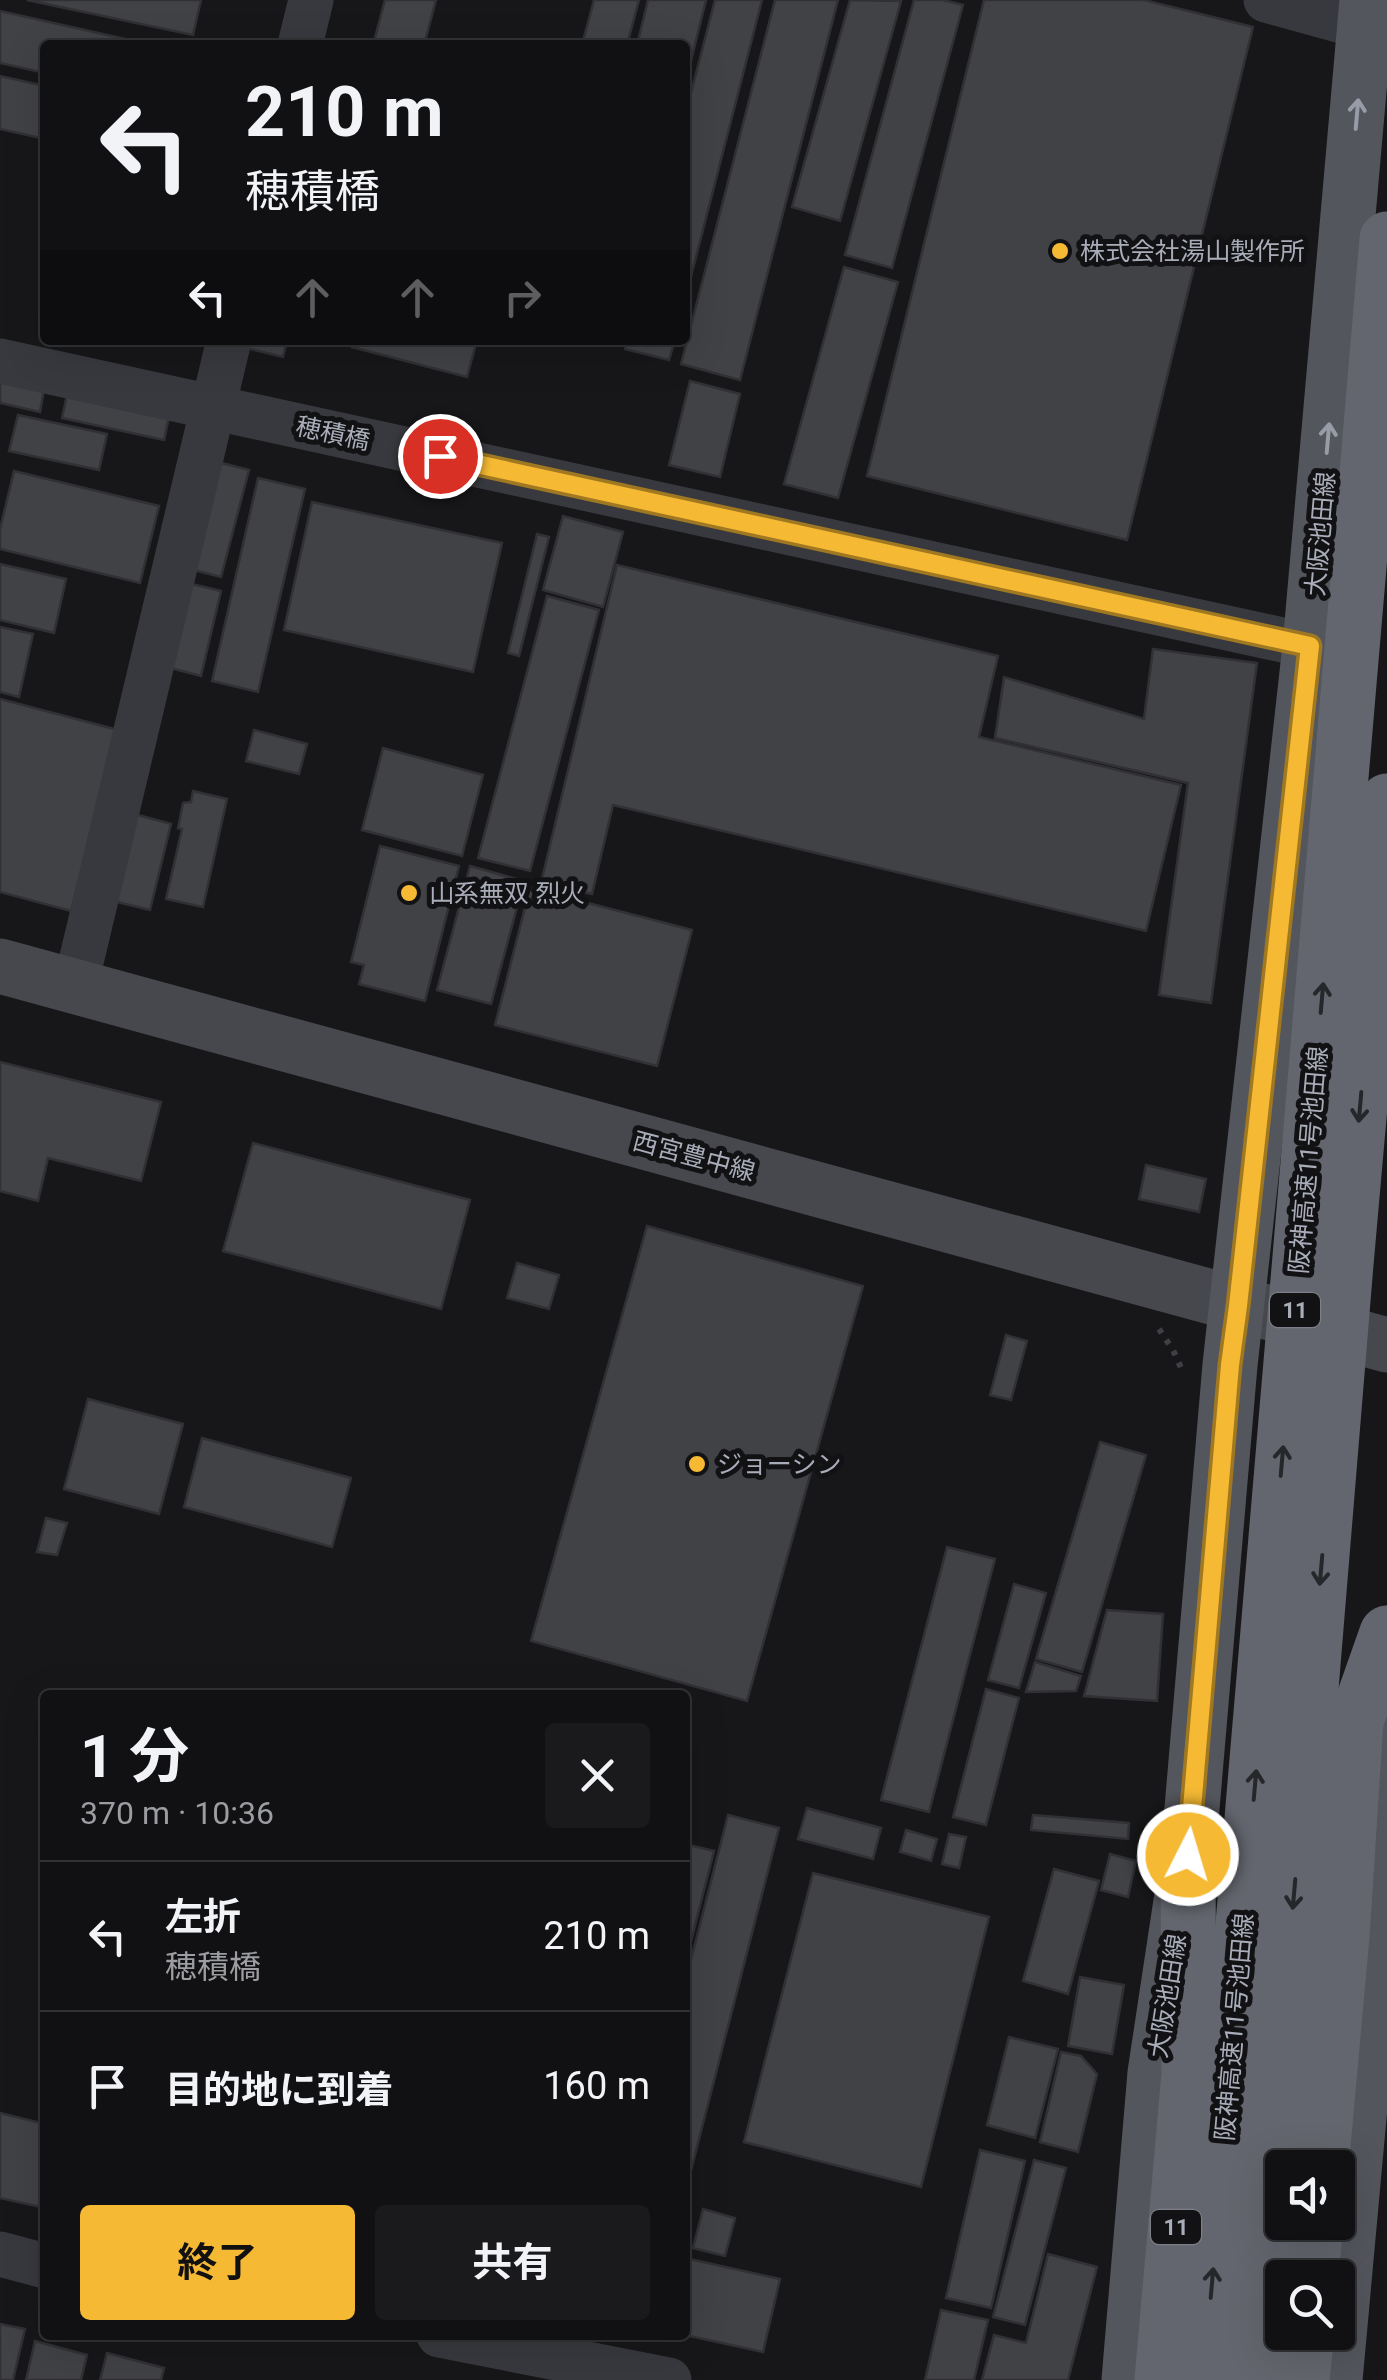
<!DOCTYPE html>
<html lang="ja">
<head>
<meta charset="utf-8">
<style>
  :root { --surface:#111113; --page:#1a1a1c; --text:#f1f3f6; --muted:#9c9da0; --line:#303133; --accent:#f5b933 }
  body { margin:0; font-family:Roboto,"Noto Sans JP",sans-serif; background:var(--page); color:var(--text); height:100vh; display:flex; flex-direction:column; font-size:38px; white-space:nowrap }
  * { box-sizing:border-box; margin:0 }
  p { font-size:32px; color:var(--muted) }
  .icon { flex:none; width:55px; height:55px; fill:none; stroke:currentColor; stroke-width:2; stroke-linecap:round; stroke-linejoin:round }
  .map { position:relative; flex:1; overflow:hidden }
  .panel { position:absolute; left:40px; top:1690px; width:650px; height:650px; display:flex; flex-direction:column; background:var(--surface); border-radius:10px; box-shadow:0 10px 40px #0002,0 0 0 2px var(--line) }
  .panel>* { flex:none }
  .hud { position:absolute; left:40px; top:40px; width:650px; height:305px; border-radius:10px; box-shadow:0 10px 40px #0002,0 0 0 2px var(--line); background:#111113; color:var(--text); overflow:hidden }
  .fabs { position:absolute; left:1265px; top:2150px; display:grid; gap:20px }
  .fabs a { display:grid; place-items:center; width:90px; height:90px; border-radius:10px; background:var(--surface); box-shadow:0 10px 40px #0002,0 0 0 2px var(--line); font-size:50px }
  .pin { position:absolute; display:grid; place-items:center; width:85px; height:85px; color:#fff; margin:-42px; border:5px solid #fff; border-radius:50%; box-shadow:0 2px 10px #0007 }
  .me { position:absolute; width:110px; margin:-55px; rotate:5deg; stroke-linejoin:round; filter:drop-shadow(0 0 8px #0008) }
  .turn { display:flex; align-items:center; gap:35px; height:210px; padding:0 40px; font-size:45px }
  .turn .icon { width:130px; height:130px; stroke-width:2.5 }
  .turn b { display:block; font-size:70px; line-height:85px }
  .lanes { display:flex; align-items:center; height:95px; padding:0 40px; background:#0003; justify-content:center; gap:50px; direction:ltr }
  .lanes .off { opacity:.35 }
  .round { display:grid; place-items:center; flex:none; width:105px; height:105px; border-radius:10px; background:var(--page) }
  .summary { display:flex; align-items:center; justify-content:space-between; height:170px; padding:0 40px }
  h1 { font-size:60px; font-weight:700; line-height:75px }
  .button { display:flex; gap:20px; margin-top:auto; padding:20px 40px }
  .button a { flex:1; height:115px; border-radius:10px; background:var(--accent); color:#111; font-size:40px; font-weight:700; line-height:115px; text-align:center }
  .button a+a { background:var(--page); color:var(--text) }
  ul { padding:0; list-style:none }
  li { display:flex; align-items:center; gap:30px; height:150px; padding:0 40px; border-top:2px solid var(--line) }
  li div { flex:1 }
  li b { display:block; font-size:38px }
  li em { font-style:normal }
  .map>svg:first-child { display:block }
</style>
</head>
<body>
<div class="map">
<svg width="1387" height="2380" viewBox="0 0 1387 2380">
  <rect width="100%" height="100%" fill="#171719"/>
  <g fill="#414246" stroke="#313135" stroke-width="2.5">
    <polygon points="27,0 201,0 193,35"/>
    <polygon points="385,0 436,0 424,45 373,45"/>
    <polygon points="594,0 639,0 627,45 582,45"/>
    <polygon points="648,0 706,0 685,85 685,45 637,45"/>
    <polygon points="715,0 762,0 685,300 685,116"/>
    <polygon points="775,0 838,0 740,380 681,364"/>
    <polygon points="850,0 901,1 840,221 792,207"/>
    <polygon points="914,0 943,0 963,5 892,268 845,255"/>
    <polygon points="984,0 1144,0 1253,27 1127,540 867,476"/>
    <polygon points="0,11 152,45 45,45 45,73 0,63"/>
    <polygon points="0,76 45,86 45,139 0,129"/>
    <polygon points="844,267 898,282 838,498 784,484"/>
    <polygon points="239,340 287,340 283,357 238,346"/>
    <polygon points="354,340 477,340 467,377 352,347"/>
    <polygon points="627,340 675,340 669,360 625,349"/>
    <polygon points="0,380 44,390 40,412 0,403"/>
    <polygon points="690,381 740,394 720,477 669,465"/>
    <polygon points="67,395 169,417 164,440 62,418"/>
    <polygon points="18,415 107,434 99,470 9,451"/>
    <polygon points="206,459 249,470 221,577 178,566"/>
    <polygon points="14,471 159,506 140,583 0,549 0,529"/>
    <polygon points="258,478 305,489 258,692 212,681"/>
    <polygon points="312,502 502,543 473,672 284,630"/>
    <polygon points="563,516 623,532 603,607 543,590"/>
    <polygon points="537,534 549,537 519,656 508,653"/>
    <polygon points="0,564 66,579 54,633 0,620"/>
    <polygon points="617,565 998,656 979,737 1181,785 1146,931 613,805 592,894 541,883"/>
    <polygon points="179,581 221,591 201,676 159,665"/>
    <polygon points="547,596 599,610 530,871 478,858"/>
    <polygon points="0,627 33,634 19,697 0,692"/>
    <polygon points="1153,649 1257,663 1211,1003 1159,995 1188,783 995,738 1004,677 1144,719"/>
    <polygon points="0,699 118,730 71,911 0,892"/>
    <polygon points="254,730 307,744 299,774 246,761"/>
    <polygon points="383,748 483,775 462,856 362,830"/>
    <polygon points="193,791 227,799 203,907 166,899 182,829 178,828 183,803 191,802"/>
    <polygon points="127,812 171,824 150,910 105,899"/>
    <polygon points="380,846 459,866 425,1001 359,984 364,965 351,962"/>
    <polygon points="470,866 524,881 491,1004 437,990"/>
    <polygon points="530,888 692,930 657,1066 495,1025"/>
    <polygon points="0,1062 161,1102 141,1181 48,1158 38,1201 0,1191"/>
    <polygon points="253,1143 470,1200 441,1309 223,1251"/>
    <polygon points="1146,1165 1206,1179 1199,1212 1139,1199"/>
    <polygon points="647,1226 863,1286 747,1701 531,1641"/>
    <polygon points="517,1263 559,1275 549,1309 507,1298"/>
    <polygon points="1006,1335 1027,1341 1011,1400 990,1395"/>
    <polygon points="88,1399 183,1424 159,1514 64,1489"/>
    <polygon points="202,1438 351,1478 332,1547 184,1507"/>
    <polygon points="1100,1442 1146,1455 1082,1672 1036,1659"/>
    <polygon points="46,1518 67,1523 57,1555 37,1552"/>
    <polygon points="947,1547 995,1559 929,1812 881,1800"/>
    <polygon points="1014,1584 1046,1593 1019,1688 988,1680"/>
    <polygon points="1107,1610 1163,1614 1157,1701 1084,1696"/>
    <polygon points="1035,1662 1081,1676 1076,1691 1026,1692"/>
    <polygon points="986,1689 1019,1698 986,1825 953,1817"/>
    <polygon points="807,1808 881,1828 873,1859 798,1839"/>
    <polygon points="728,1815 779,1828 687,2186 685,2186 685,1983"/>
    <polygon points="1033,1815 1129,1823 1128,1839 1031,1830"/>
    <polygon points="906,1830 937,1839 931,1861 900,1852"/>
    <polygon points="949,1834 966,1837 959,1868 942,1864"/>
    <polygon points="685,1844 714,1851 685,1965"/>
    <polygon points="1110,1854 1136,1861 1128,1897 1101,1890"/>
    <polygon points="1054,1869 1099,1881 1068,1994 1023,1981"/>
    <polygon points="813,1873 989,1917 921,2187 744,2142"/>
    <polygon points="1080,1977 1124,1985 1112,2054 1068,2046"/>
    <polygon points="1009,2037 1058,2049 1035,2138 987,2125"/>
    <polygon points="1061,2052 1081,2056 1097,2074 1078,2152 1040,2142"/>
    <polygon points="0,2113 45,2124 45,2208 0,2198"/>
    <polygon points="980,2150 1025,2161 991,2308 946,2298"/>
    <polygon points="1034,2160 1066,2168 1025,2325 993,2317"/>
    <polygon points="703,2209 735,2218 725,2256 693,2248"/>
    <polygon points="1048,2254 1097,2267 1068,2380 982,2380 994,2335 1026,2343"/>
    <polygon points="685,2258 780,2279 763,2352 685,2335"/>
    <polygon points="941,2310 988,2320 974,2380 925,2380"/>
    <polygon points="0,2324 25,2329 13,2380 0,2380"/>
    <polygon points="35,2341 87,2355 81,2380 26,2380"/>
    <polygon points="107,2353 164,2368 161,2380 100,2380"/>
  </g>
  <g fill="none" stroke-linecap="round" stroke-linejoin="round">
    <polyline stroke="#3e4045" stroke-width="6" stroke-dasharray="5 8" stroke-linecap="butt" points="1159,1329 1173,1350 1182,1370"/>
    <g stroke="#38393e" stroke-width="45">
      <polyline points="1266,0 1364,27"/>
      <polyline points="300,45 311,0"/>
      <polyline points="0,361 1310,646"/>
      <polyline points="75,987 229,340"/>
      <polyline points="0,2254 45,2266"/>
      <polyline points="439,2335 669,2380"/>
    </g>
    <polyline stroke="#46484e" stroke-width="55" points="0,966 1387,1345"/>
    <g stroke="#54565d" stroke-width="55">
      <polyline points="1129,2380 1155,2073 1188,1855 1230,1365 1310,646 1367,0"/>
      <polyline points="1335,2380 1376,1931 1387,1739"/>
    </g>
    <g stroke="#64666f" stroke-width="55">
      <polyline points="1321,2168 1342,1936 1356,1721 1387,1633"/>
      <polyline points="1311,2278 1316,2222"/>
      <polyline points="1162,2380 1189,2074 1188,1855"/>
      <polyline points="1302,2380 1307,2332"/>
    </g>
    <g stroke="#64666f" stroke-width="55">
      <polyline points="1204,2380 1387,239"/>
      <polyline points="1254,2380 1346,1264 1387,801"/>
    </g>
  </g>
  <defs><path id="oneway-shaft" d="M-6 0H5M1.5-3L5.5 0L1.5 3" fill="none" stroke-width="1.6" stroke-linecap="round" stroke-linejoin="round" transform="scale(2.5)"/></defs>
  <g stroke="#989ca7">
    <use href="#oneway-shaft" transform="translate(1357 114) rotate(-85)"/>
    <use href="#oneway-shaft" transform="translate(1328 438) rotate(-85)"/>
  </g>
  <g stroke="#26272b">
    <use href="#oneway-shaft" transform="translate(1322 998) rotate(-85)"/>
    <use href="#oneway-shaft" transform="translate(1360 1107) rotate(95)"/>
    <use href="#oneway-shaft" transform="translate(1282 1461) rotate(-85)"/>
    <use href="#oneway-shaft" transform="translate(1321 1570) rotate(95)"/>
    <use href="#oneway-shaft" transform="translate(1255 1785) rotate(-85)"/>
    <use href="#oneway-shaft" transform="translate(1294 1894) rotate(95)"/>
    <use href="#oneway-shaft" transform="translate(1212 2283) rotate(-85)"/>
  </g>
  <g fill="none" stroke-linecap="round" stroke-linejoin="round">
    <g stroke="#9f7821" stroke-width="25">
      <polyline id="route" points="440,456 1310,646 1238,1306 1230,1365 1188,1855"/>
    </g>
    <use href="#route" stroke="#f5b933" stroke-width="18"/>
  </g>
  <g fill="#f5b933" stroke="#121214" stroke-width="4">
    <circle cx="1060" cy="251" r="10"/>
    <circle cx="409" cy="893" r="10"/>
    <circle cx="697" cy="1464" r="10"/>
  </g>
  <g text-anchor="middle" stroke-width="10" stroke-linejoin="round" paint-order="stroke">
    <g fill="#121214" stroke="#7c7e88" stroke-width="2.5">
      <rect x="1270" y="1293" width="50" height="34" rx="8"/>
      <rect x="1151" y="2210" width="50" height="34" rx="8"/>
    </g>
    <g font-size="22" font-weight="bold" fill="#a9adb9">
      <text x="1295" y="1318">11</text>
      <text x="1176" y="2235">11</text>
    </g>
    <g font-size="25" fill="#a9adb9" stroke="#121214" text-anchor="start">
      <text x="1080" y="260">株式会社湯山製作所</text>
      <text x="429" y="902">山系無双 烈火</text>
      <text x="717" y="1473">ジョーシン</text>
    </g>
    <g font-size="25" fill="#a9adb9" stroke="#121214">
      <text transform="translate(333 433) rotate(12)" y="9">穂積橋</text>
      <text transform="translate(1320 534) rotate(-85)" y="9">大阪池田線</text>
      <text transform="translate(694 1156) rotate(15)" y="9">西宮豊中線</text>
      <text transform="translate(1308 1160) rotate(-85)" y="9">阪神高速11号池田線</text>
      <text transform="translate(1167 1996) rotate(-81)" y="9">大阪池田線</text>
      <text transform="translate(1234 2027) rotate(-85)" y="9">阪神高速11号池田線</text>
    </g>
  </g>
</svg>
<div class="fabs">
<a><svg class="icon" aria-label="sound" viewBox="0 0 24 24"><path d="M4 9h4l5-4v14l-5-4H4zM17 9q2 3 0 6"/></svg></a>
<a><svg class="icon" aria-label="search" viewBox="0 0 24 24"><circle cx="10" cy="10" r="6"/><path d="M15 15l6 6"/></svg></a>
</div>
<div class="pin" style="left:440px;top:456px;background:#d93025"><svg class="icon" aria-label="arrive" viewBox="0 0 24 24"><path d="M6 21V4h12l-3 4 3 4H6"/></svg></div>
<svg class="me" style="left:1188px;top:1855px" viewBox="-20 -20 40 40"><circle r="17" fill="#f5b933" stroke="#fff" stroke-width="3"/><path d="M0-11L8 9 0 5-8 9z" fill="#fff"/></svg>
<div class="hud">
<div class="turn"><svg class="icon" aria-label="left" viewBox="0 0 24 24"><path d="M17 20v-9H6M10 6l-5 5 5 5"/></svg><div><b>210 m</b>穂積橋</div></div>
<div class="lanes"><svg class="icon" aria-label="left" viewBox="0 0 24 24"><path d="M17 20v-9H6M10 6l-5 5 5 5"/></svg><svg class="icon off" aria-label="ahead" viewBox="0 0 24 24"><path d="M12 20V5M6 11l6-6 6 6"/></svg><svg class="icon off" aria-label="ahead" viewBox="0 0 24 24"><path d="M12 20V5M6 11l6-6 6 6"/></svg><svg class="icon off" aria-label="right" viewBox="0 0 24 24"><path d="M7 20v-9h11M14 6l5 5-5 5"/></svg></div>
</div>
<section class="panel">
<div class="summary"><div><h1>1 分</h1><p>370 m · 10:36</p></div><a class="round"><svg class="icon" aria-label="close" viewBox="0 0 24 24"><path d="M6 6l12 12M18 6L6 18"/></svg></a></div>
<ul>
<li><svg class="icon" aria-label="left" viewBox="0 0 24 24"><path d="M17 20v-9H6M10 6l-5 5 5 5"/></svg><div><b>左折</b><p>穂積橋</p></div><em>210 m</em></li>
<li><svg class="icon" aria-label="arrive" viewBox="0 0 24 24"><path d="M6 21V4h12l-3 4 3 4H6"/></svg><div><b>目的地に到着</b></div><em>160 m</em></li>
</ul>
<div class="button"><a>終了</a><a>共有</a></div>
</section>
</div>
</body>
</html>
